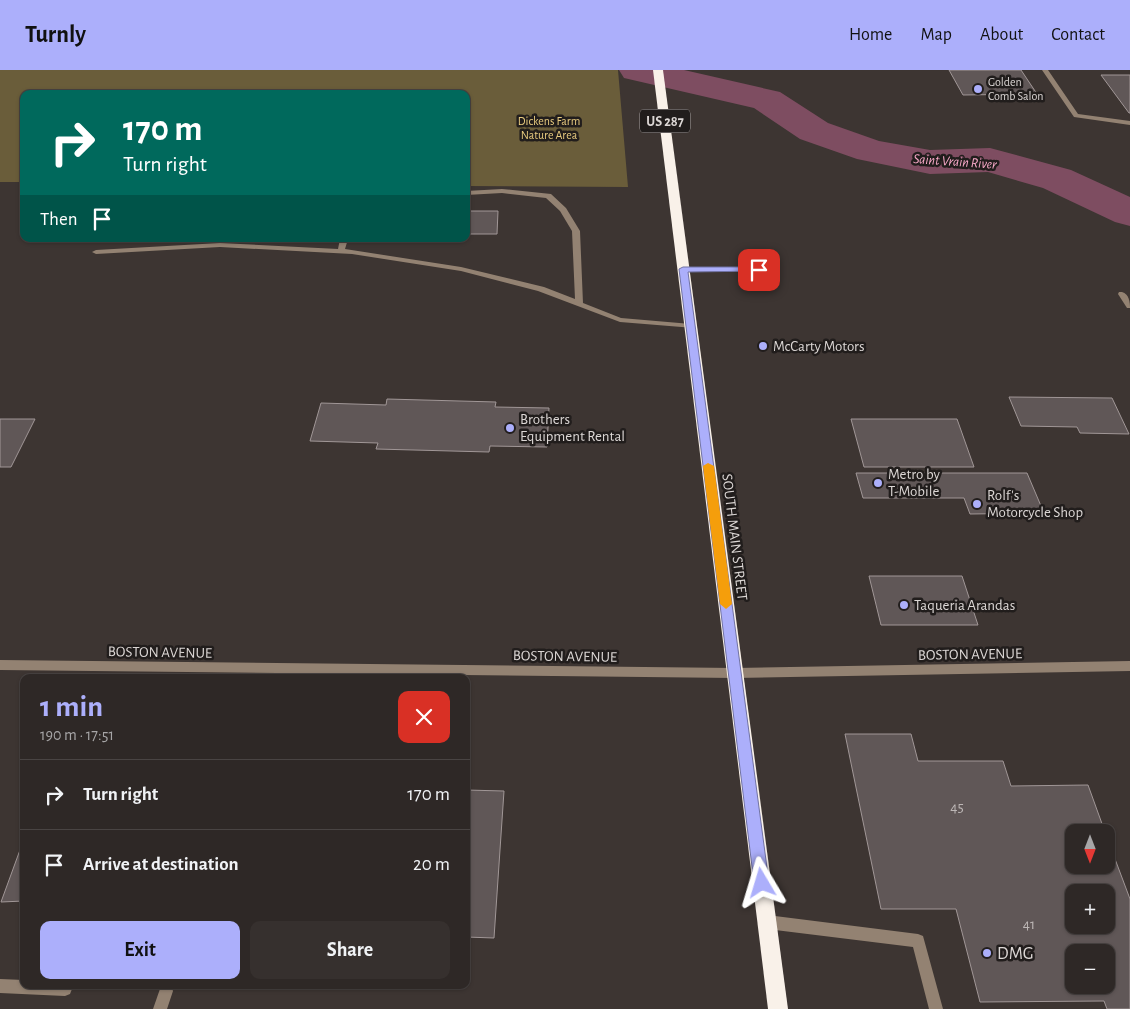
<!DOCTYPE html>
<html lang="en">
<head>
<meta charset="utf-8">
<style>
  :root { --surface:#2e2826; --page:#36302e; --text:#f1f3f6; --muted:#a7a6a7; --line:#494443; --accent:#acaffb }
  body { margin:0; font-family:"Alegreya Sans",sans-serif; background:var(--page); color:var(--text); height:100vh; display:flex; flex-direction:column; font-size:19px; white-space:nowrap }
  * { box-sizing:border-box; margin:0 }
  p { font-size:16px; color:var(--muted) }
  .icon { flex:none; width:28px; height:28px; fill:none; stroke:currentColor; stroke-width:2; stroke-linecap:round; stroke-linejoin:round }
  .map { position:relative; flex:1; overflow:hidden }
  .drawer { position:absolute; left:20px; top:604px; width:450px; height:315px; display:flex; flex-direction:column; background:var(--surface); border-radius:10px; box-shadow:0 1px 4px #0004,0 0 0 1px var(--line) }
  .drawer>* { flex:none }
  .hud { position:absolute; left:20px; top:20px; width:450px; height:152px; border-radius:10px; box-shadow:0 1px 4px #0004,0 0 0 1px var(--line); background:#00695c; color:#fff; overflow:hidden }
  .needle { width:32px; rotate:180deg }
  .fabs { position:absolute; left:1065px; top:754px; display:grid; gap:10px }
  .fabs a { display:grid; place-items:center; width:50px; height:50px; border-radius:10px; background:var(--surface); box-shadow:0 1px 4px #0004,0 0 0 1px var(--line); font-size:25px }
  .pin { position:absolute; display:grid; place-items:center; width:42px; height:42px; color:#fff; margin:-21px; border-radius:10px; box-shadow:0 2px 8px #0006 }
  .me { position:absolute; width:55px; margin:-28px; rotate:353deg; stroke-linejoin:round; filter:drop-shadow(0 0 4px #0008) }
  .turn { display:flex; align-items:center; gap:18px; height:105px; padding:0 20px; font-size:22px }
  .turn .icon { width:65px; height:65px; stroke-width:2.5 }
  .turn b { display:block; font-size:35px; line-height:42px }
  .then { display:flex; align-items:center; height:48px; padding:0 20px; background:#0003; gap:10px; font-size:19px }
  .round { display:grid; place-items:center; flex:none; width:52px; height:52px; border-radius:10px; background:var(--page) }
  .overview { display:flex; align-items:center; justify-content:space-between; height:85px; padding:0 20px }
  h1 { font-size:30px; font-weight:700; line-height:38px; color:var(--accent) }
  .action { display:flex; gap:10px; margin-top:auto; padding:10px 20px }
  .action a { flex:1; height:58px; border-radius:10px; background:var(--accent); color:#111; font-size:20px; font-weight:700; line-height:58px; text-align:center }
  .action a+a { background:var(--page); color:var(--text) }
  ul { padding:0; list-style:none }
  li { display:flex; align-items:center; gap:15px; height:70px; padding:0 20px; border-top:1px solid var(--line) }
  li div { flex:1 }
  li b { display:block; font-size:19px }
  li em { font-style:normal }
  header { display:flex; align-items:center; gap:30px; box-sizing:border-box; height:70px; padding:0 25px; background:var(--accent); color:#111 }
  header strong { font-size:24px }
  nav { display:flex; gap:28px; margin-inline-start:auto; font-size:18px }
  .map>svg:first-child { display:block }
</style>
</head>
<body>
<header>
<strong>Turnly</strong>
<nav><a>Home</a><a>Map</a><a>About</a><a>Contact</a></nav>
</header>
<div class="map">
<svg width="1130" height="939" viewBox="0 0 1130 939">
  <rect width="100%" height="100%" fill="#3d3532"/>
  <polygon fill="#6a5d3a" points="0,0 618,0 628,117 466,116 466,24 24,24 24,112 0,112"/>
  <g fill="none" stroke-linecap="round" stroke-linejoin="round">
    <polygon fill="#7e4d61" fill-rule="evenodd" points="619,0 684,0 780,22 828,53 879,71 930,80 990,78 1071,100 1130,127 1130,156 1115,152 1043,118 988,102 930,104 857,89 800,69 754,38 624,8"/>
  </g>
  <g fill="#605757" stroke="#a19797" fill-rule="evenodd">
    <polygon points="949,0 1021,0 1037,24 963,25"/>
    <polygon points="1101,5 1130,5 1130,43 1129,43"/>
    <polygon points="466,141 498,141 497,164 466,164"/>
    <polygon points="1009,327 1112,328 1129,364 1080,363 1077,357 1021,356"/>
    <polygon points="387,329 496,332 495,337 549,338 547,377 490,376 489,382 376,379 378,373 310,371 321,333 386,335"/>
    <polygon points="0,349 35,349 11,397 0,397"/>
    <polygon points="851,349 957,349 974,397 864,397"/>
    <polygon points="856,403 1027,403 1044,443 970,444 964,428 863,428"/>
    <polygon points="869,506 962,506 978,555 881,555"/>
    <path d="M 845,664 L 911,664 L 918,691 L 1003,691 L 1011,716 L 1088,715 L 1105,762 L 1074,762 L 1074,795 L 1106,795 L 1106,765 L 1130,829 L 1130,939 L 1107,939 L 1104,931 L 980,932 L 956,839 L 881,839 ZM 1074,822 L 1106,822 L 1106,855 L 1074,855 ZM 1074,882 L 1106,882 L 1106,915 L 1074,915 Z"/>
    <polygon points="466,720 504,721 494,868 466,867"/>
    <polygon points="24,769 24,831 1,832"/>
  </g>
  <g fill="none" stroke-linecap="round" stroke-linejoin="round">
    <g fill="#938272" fill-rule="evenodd">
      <polygon points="502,119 551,124 566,138 580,161 583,233 621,248 691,254 694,254 694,258 620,252 538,221 461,201 352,184 220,177 96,184 92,182 96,180 220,173 338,179 340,169 348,169 345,179 461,197 544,217 575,229 572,161 560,141 546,128 502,123 466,125 466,121"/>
      <polygon points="680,197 772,198 776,200 772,202 683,201 680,201"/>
      <polygon points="767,845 918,864 923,866 943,939 929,939 913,877 767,859 762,857 760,852 762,847"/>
      <polygon points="0,909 24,910 24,915 70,915 72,919 70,924 65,926 0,923"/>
      <polygon points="164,915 171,916 173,921 167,939 153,939 161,916"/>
    </g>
    <g fill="#938272" fill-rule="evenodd">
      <polygon points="1042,0 1048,0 1078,44 1130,51 1130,55 1074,47"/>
      <path d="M 1119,222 L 1122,222 C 1129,224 1130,232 1130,238 L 1127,238 L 1118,224 Z"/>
      <polygon points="0,590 735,598 1130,591 1130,601 735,608 0,600"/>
    </g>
    <polygon fill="#f9f1e9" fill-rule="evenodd" points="653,0 663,0 788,939 768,939"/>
  </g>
  <polygon fill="#acaffb" stroke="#7072a3" points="759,197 762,198 762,201 688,202 769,813 767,818 762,820 756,818 754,813 679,199 683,197"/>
  <polygon fill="#f59e0b" points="708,393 714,396 732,534 726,539 720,534 703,396"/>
  <g fill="#acaffb" stroke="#211d1c" stroke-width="2">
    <circle cx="978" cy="19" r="5"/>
    <circle cx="763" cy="276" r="5"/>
    <circle cx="510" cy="358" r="5"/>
    <circle cx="878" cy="413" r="5"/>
    <circle cx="977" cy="434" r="5"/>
    <circle cx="904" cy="535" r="5"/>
    <circle cx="987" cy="883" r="5"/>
  </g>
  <g text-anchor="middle" stroke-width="5" stroke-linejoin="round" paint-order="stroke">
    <g font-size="12" fill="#dcd7d5" stroke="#211d1c" text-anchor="start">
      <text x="988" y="16">Golden<tspan x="988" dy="14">Comb Salon</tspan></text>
    </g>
    <g font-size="12" fill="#e8cb7f" stroke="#211d1c">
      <text x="549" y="55">Dickens Farm<tspan x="549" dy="14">Nature Area</tspan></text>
    </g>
    <rect fill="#211d1c" stroke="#a49f9e" stroke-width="1" x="640" y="39.5" width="50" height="23" rx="4"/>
    <g font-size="14" font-weight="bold" fill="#dcd7d5">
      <text x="665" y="56">US 287</text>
    </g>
    <g font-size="14" font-style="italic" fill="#f9a9c9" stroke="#211d1c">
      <text transform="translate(955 91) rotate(4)" y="5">Saint Vrain River</text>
    </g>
    <g font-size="15" fill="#dcd7d5" stroke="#211d1c" text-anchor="start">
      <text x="773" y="281">McCarty Motors</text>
      <text x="520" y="354">Brothers<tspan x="520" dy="17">Equipment Rental</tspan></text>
      <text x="888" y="409">Metro by<tspan x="888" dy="17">T-Mobile</tspan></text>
      <text x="987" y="430">Rolf's<tspan x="987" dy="17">Motorcycle Shop</tspan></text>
      <text x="914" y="540">Taqueria Arandas</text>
    </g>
    <g font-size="15" fill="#dcd7d5" stroke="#211d1c">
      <text transform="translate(735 467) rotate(83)" y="5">SOUTH MAIN STREET</text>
      <text transform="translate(160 582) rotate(1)" y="5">BOSTON AVENUE</text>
      <text transform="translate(970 584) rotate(-1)" y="5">BOSTON AVENUE</text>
      <text transform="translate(565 586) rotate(1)" y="5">BOSTON AVENUE</text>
    </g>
    <g font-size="15" fill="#bdb7b6">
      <text x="957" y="742">45</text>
      <text x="1029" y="859">41</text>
    </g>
    <g font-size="18" fill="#dcd7d5" stroke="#211d1c" text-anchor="start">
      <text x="997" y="889">DMG</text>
    </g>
  </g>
</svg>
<div class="fabs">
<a><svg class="needle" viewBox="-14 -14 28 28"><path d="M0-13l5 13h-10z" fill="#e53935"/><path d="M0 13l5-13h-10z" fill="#a7a6a7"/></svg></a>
<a>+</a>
<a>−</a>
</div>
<div class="pin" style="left:759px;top:200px;background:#d93025"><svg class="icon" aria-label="arrive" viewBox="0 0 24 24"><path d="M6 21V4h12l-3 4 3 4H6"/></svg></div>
<svg class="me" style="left:762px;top:813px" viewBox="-20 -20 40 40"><path d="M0-17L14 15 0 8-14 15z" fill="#acaffb" stroke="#fff" stroke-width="4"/></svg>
<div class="hud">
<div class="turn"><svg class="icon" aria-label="right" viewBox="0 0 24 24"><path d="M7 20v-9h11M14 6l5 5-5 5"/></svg><div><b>170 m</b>Turn right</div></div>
<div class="then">Then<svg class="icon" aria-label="arrive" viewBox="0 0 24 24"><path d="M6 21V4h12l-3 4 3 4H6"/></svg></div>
</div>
<section class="drawer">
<div class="overview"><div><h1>1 min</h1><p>190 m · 17:51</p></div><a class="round" style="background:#d93025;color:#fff"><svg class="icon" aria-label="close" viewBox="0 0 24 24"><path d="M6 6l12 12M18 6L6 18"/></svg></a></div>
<ul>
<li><svg class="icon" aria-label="right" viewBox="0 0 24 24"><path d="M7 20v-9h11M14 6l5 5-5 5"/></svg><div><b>Turn right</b></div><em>170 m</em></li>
<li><svg class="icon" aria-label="arrive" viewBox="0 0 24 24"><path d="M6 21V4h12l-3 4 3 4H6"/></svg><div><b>Arrive at destination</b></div><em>20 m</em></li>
</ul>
<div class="action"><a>Exit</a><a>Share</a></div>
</section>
</div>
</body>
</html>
